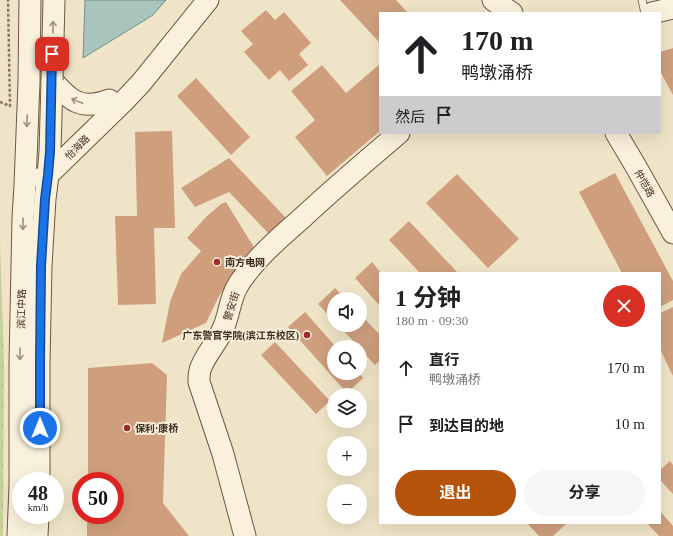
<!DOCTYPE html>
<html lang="zh">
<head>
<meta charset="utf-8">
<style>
  :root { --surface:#fff; --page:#f6f6f6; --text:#202124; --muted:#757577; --accent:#b45309 }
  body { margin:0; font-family:"Times New Roman","Noto Sans SC",serif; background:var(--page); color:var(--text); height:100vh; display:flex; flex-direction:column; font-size:15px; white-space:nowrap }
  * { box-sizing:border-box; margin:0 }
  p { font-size:13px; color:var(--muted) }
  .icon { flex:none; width:22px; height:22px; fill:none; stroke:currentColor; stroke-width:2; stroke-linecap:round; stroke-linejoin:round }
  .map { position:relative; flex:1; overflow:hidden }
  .side { position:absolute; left:379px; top:272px; width:282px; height:252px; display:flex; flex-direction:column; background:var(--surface); border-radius:0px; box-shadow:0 4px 16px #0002 }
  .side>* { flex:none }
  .guide { position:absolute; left:379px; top:12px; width:282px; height:122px; border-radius:0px; box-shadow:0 4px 16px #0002; background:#fff; color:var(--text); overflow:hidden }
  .controls { position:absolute; left:327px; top:292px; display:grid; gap:8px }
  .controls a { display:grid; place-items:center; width:40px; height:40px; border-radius:50%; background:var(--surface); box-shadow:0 4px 16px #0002; font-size:20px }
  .speed { position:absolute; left:12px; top:472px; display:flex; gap:8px; font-size:20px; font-weight:700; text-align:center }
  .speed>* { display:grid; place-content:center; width:52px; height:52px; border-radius:50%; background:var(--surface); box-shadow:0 4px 16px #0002; line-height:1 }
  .speed small { font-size:10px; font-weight:400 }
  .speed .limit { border:6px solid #d22; background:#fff; color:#111 }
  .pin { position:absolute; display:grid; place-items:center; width:34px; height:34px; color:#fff; margin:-17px; border-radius:8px; box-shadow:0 2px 6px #0006 }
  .me { position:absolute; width:44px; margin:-22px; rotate:0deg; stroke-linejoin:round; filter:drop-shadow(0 0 3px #0008) }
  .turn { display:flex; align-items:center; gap:14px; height:84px; padding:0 16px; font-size:18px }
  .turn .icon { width:52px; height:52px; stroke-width:2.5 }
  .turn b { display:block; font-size:28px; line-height:34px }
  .then { display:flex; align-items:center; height:38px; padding:0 16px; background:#0003; gap:8px; font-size:15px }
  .round { display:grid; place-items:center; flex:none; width:42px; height:42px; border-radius:21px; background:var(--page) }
  .overview { display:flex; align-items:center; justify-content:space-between; height:68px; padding:0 16px }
  h1 { font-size:24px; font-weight:700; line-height:30px }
  .cta { display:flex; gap:8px; margin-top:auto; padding:8px 16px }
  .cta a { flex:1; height:46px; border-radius:24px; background:var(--accent); color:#fff; font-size:16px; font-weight:700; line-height:46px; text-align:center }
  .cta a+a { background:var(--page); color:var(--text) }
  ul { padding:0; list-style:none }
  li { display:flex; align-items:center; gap:12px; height:56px; padding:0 16px }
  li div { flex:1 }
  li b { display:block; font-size:15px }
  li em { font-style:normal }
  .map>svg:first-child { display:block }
</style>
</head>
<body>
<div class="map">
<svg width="673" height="536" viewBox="0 0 673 536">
  <defs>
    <pattern id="park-tufts" width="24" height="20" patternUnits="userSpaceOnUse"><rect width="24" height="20" fill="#c9cf9b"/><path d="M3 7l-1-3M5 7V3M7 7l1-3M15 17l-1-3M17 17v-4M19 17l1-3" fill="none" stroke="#aeb285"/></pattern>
  </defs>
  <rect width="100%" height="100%" fill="#f0e4c8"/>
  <polygon fill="url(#park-tufts)" points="0,239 4,363 3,536 0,536"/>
  <polygon fill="#a9c4bc" stroke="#6f938a" points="85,0 166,0 153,15 83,58"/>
  <g fill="#cf9f7d">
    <polygon points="340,0 396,0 408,13 380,13 380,43"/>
    <polygon points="266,10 275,20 284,12 311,43 299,54 308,65 289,81 280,70 269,80 244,52 253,44 241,31"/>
    <polygon points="673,48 673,95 660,71 660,52"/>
    <polygon points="380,64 380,131 327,176 295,137 315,120 291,91 322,65 346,93"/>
    <polygon points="196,78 250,137 231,155 177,96"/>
    <polygon points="172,131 175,228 154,228 156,304 118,305 115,216 137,216 135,132"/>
    <polygon points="229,158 286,218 269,234 229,192 195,207 181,188"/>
    <polygon points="615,173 673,281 673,300 660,307 660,273 622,273 579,192"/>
    <polygon points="457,174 519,239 488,268 426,203"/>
    <polygon points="226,202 255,249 234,273 219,296 206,323 162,343 170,302 181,274 201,251 187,238 206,217 221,204"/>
    <polygon points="409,221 458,273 420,273 389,240"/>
    <polygon points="372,262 381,273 380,273 380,306 355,278"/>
    <polygon points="335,288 346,299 334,299 334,321 318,304"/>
    <polygon points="673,307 673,376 660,349 660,313"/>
    <polygon points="305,312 336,347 334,347 334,373 359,373 363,378 347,393 288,327"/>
    <polygon points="360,314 380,335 380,360 375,365 360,349 360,347 359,347 338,325 360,325"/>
    <polygon points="275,342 330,401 316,414 261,355"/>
    <polygon points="152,363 167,375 163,503 189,536 87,536 87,515 115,515 115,481 88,481 88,368"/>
    <polygon points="670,461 673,465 673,494 660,480 660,470"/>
    <polygon points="660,511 673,526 673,536 659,536 647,523 660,523"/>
    <polygon points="527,523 567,523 553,536 539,536"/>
  </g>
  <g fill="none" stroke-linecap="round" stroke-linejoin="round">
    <g stroke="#8d765c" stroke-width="9">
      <polyline id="lane" points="642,0 645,13"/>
    </g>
    <g stroke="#6f573f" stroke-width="23">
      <g id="secondary">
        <polyline points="493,0 512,13"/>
        <polyline points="652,13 673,8"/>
        <path d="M 52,80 C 69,100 81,111 109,100"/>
        <polyline points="616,133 635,165 673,233"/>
        <polyline points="42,178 48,175 123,102 141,83 208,0"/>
        <polyline points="39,481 39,363 41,266 45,199 48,175 50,152 52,80"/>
        <polyline points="18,536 20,485 20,362 23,218 25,185 29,82 30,0"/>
        <polyline points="37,536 38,515"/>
        <path d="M 245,536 L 223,454 L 199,382 C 199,378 199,374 200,370 C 204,357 215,345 221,333 C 230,317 229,297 240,282 C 256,258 279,238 301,219 C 333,189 366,161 399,133"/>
      </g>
    </g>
    <polyline stroke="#8d765c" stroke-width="2.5" stroke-dasharray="3 2" stroke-linecap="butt" points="0,102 10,106 8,0"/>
    <use href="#lane" stroke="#faf1dc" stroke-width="7"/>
    <use href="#secondary" stroke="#faf1dc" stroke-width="21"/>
    <g stroke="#6f573f" stroke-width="23" stroke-linecap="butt">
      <polyline id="secondary-bridge" points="52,80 54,0"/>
    </g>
    <use href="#secondary-bridge" stroke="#faf1dc" stroke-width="21"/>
  </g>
  <defs><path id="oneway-shaft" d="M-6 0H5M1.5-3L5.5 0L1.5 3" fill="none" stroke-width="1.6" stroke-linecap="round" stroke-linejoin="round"/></defs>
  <g stroke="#9c907e">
    <use href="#oneway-shaft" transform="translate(53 27) rotate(-89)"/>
    <use href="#oneway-shaft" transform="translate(77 101) rotate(-158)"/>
    <use href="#oneway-shaft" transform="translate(27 121) rotate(92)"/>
    <use href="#oneway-shaft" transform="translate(23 224) rotate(91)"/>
    <use href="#oneway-shaft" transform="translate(20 354) rotate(91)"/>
  </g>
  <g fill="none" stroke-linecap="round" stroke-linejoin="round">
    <g stroke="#114b97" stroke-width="10">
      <polyline id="route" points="40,428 40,363 41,266 45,199 48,175 50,152 52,54"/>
    </g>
    <use href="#route" stroke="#1a73e8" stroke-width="7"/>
  </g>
  <g fill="#9e2a2b" stroke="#f7eed8" stroke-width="1.5">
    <circle cx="217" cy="262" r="4"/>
    <circle cx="307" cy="335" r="4"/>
    <circle cx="127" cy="428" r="4"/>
  </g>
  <g text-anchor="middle" stroke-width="4" stroke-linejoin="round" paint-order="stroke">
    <g font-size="10" fill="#3d2e20" stroke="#f7eed8">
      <text transform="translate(77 147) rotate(-45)" y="4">怡海路</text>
      <text transform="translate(645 183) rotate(61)" y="4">仲恺路</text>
      <text transform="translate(231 306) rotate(-72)" y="4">警安街</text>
      <text transform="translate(21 309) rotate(-89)" y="4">滨江中路</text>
    </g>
    <g font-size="10" font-weight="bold" fill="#3d2e20" stroke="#f7eed8" text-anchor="start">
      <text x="225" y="266">南方电网</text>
      <text x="299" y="339" text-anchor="end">广东警官学院(滨江东校区)</text>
      <text x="135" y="432">保利·康桥</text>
    </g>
  </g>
</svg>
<div class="controls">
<a><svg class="icon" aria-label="sound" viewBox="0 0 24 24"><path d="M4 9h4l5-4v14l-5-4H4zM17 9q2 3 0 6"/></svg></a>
<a><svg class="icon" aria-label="search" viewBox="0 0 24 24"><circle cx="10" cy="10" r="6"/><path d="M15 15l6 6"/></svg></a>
<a><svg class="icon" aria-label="layers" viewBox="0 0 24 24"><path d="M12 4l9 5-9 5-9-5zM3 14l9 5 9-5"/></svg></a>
<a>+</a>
<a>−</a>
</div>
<div class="speed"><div>48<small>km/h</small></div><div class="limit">50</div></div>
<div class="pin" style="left:52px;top:54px;background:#d93025"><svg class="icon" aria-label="arrive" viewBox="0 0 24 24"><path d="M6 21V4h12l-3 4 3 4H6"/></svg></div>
<svg class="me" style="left:40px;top:428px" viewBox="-20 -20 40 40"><circle r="17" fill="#1a73e8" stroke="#fff" stroke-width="3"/><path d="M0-11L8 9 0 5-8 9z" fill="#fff"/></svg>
<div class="guide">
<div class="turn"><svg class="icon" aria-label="ahead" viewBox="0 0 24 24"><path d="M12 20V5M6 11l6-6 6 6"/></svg><div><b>170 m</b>鸭墩涌桥</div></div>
<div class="then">然后<svg class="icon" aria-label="arrive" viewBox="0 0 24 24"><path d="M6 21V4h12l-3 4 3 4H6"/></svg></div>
</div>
<section class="side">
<div class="overview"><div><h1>1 分钟</h1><p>180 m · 09:30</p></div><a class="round" style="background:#d93025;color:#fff"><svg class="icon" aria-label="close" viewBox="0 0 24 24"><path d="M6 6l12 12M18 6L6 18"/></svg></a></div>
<ul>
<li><svg class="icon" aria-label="ahead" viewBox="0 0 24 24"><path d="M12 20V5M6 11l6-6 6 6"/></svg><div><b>直行</b><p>鸭墩涌桥</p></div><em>170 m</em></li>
<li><svg class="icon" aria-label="arrive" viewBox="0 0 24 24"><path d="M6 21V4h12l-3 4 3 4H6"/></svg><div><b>到达目的地</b></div><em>10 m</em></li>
</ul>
<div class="cta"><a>退出</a><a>分享</a></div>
</section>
</div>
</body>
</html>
